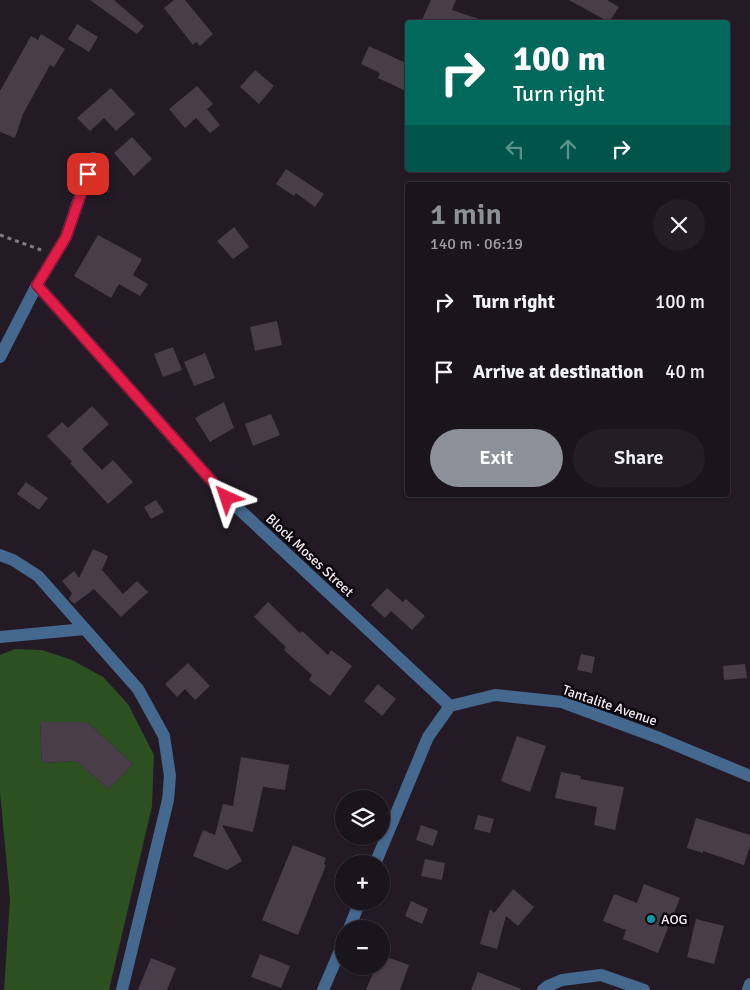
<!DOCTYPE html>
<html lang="en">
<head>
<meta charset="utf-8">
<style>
  :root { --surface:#1a141c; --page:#231d25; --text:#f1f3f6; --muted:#9f9ea3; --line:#38333b; --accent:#8c9099 }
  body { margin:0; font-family:Signika,sans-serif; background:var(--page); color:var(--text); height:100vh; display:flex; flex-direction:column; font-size:19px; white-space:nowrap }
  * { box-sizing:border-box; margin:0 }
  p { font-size:16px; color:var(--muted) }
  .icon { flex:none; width:28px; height:28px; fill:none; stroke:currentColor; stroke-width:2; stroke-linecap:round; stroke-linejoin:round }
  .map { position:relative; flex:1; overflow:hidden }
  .drawer { position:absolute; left:405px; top:182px; width:325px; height:315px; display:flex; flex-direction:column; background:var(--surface); border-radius:5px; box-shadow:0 1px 4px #0004,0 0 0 1px var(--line) }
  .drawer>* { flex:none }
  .guide { position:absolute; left:405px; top:20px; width:325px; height:152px; border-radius:5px; box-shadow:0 1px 4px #0004,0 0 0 1px var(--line); background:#00695c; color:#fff; overflow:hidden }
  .fabs { position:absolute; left:335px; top:790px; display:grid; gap:10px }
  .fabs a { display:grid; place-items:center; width:55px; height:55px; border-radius:50%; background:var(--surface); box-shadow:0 1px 4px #0004,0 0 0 1px var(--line); font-size:25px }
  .pin { position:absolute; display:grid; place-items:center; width:42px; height:42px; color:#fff; margin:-21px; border-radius:10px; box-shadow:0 2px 8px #0006 }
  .me { position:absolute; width:55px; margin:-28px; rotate:318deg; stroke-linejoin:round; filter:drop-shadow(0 0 4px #0008) }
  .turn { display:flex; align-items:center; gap:18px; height:105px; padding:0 25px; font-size:22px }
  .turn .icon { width:65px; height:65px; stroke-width:2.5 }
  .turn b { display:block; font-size:35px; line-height:42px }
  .lanes { display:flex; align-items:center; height:48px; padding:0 25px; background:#0003; justify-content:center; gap:25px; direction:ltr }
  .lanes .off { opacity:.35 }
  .round { display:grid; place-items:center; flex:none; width:52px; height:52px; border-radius:26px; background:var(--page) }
  .head { display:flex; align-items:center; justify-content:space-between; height:85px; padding:0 25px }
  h1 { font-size:30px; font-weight:600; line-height:38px; color:var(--accent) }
  .button { display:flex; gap:10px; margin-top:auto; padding:10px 25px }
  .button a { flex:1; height:58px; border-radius:30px; background:var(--accent); color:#fff; font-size:20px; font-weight:600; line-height:58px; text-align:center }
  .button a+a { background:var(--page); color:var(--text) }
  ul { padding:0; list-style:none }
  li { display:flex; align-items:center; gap:15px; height:70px; padding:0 25px }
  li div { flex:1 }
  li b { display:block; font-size:19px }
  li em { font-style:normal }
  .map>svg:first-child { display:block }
</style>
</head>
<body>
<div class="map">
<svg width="750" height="990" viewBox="0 0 750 990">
  <rect width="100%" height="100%" fill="#231a26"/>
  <path fill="#2d5021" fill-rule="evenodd" d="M 15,649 L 42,650 L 72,660 L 103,677 L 128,704 L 154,755 L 152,806 L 109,990 L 4,990 L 10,899 L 0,792 L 0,655 ZM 40,722 L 87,722 L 133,764 L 109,789 L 76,761 L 42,763 Z"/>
  <g fill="#493d4a">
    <polygon points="90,0 114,0 144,26 137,34"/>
    <polygon points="174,0 185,0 213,34 200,46 196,42 193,45 164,8"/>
    <polygon points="431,0 456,0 452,10 482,20 481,22 421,22"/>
    <polygon points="569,0 607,0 619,7 609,22"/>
    <polygon points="77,24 98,37 89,52 68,39"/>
    <polygon points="41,34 65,49 54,67 50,65 23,114 15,138 0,132 0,91 31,36 38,40"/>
    <polygon points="369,46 408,64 408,92 378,78 380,73 361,64"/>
    <polygon points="255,70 274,86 259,104 240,87"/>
    <polygon points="197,86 213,104 207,109 220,125 210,133 196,118 185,128 169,109"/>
    <polygon points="111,88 135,114 116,131 104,118 90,131 77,118"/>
    <polygon points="132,137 152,159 134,176 114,153"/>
    <polygon points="286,169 324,194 315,207 296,193 294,196 276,184"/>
    <polygon points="234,227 249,247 233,259 217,241"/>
    <polygon points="98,235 142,259 133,275 148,284 140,296 119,284 111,298 74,276"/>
    <polygon points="277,321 282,345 255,351 250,327"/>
    <polygon points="173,347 182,370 163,377 154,354"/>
    <polygon points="205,353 215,378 194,386 184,362"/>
    <polygon points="224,402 234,428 210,442 195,418"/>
    <polygon points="92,406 109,424 82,449 102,470 113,460 133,482 108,504 70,463 72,462 47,436 62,422 68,428"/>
    <polygon points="271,414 280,435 253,446 245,424"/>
    <polygon points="26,482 48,498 39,510 17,494"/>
    <polygon points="156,500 164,512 151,519 144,507"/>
    <polygon points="93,549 108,556 102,570 123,594 137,581 148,592 121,617 94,589 74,604 69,599 72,593 62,581 74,571 79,578"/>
    <polygon points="387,588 403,602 406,599 425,616 412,630 391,611 385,618 371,605"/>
    <polygon points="268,602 300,633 302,631 328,655 331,650 352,666 330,696 309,680 312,675 284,650 286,647 254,617"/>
    <polygon points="581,654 595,657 592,673 577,670"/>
    <polygon points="188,663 210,686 195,700 185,689 177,697 165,684"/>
    <polygon points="745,664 747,678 724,680 723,666"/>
    <polygon points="378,684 396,699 382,716 364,701"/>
    <polygon points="40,722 87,722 133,764 109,789 76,761 42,763"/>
    <polygon points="517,736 546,746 530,792 501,781"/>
    <polygon points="241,757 289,765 285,790 263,787 253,832 222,825 242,861 227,870 193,856 203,830 215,835 223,804 233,806"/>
    <polygon points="561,772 581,776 580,779 624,787 615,830 594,825 597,807 555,798"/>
    <polygon points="478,815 494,819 490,833 474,829"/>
    <polygon points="696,818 750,835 750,846 744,865 703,851 703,853 687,848"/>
    <polygon points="421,825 438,831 433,846 416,840"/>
    <polygon points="293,845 326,858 324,864 326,865 298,935 262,920"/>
    <polygon points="425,859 445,863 442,880 421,876"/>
    <polygon points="644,884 680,898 658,953 623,939 626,930 603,921 614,894 637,903"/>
    <polygon points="514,888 513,889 534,907 518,926 506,916 497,949 480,944 490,909 494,913"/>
    <polygon points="411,901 428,909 422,924 405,916"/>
    <polygon points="696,919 724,926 714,964 687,957"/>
    <polygon points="260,954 290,966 281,988 251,977"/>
    <polygon points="381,955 409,965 400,990 366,990 376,966 381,966"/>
    <polygon points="151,958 176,968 167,990 138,990"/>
    <polygon points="478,972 521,989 521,990 471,990"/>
  </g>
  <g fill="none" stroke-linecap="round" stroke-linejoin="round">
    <polyline stroke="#837b85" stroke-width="3" stroke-dasharray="4 4" stroke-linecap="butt" points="0,235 41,250"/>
    <g stroke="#45688f" stroke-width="12">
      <polyline points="37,285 227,498 450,706"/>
      <polyline points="0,357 37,285 66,237 93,158"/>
      <polyline points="0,555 13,560 38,576 138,689 164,736 170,776 168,800 122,990"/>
      <polyline points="0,637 85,629"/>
      <polyline points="375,864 428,737 450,706 495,695 562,702 659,738 750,776"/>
      <polyline points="349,929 360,901"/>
      <polyline points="323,990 344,941"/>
      <polyline points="543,990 548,986 562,980 601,975 644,990"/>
      <polyline points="748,990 750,984"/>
    </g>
  </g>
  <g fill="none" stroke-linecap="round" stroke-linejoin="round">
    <g stroke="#92132f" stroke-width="12">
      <polyline id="route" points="88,174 66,237 37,285 227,498"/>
    </g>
    <use href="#route" stroke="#e11d48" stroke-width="9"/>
  </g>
  <circle fill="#0f9aa8" stroke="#0a060b" stroke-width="2" cx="651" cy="919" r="5"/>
  <g text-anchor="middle" stroke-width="5" stroke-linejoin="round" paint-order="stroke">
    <g font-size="14" fill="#f2ebf3" stroke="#0a060b">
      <text transform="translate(310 555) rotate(43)" y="5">Block Moses Street</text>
      <text transform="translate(610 705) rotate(19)" y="5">Tantalite Avenue</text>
    </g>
    <g font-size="14" fill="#f2ebf3" stroke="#0a060b" text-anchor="start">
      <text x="661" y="924">AOG</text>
    </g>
  </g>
</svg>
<div class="fabs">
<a><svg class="icon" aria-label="layers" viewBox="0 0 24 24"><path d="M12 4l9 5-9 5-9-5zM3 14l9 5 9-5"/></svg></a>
<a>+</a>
<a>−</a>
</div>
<div class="pin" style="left:88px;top:174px;background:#d93025"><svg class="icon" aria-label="arrive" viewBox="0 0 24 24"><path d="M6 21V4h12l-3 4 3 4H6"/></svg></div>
<svg class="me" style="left:227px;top:498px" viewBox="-20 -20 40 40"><path d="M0-17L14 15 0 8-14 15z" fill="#e11d48" stroke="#fff" stroke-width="4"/></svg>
<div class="guide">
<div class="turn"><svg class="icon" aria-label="right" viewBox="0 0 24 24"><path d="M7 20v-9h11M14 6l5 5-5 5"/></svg><div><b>100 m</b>Turn right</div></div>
<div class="lanes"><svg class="icon off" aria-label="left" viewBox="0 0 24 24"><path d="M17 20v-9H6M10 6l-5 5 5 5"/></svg><svg class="icon off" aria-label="ahead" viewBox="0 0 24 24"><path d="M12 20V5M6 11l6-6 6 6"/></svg><svg class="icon" aria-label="right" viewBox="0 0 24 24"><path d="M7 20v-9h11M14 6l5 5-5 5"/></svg></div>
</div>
<section class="drawer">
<div class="head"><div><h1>1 min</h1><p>140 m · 06:19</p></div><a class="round"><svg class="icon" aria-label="close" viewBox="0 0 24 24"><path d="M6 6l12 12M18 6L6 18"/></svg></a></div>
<ul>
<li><svg class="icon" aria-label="right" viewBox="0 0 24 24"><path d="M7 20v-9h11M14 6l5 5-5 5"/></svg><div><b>Turn right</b></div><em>100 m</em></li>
<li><svg class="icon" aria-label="arrive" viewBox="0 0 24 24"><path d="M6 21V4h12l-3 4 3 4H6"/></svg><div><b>Arrive at destination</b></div><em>40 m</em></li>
</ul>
<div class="button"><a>Exit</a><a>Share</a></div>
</section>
</div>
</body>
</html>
